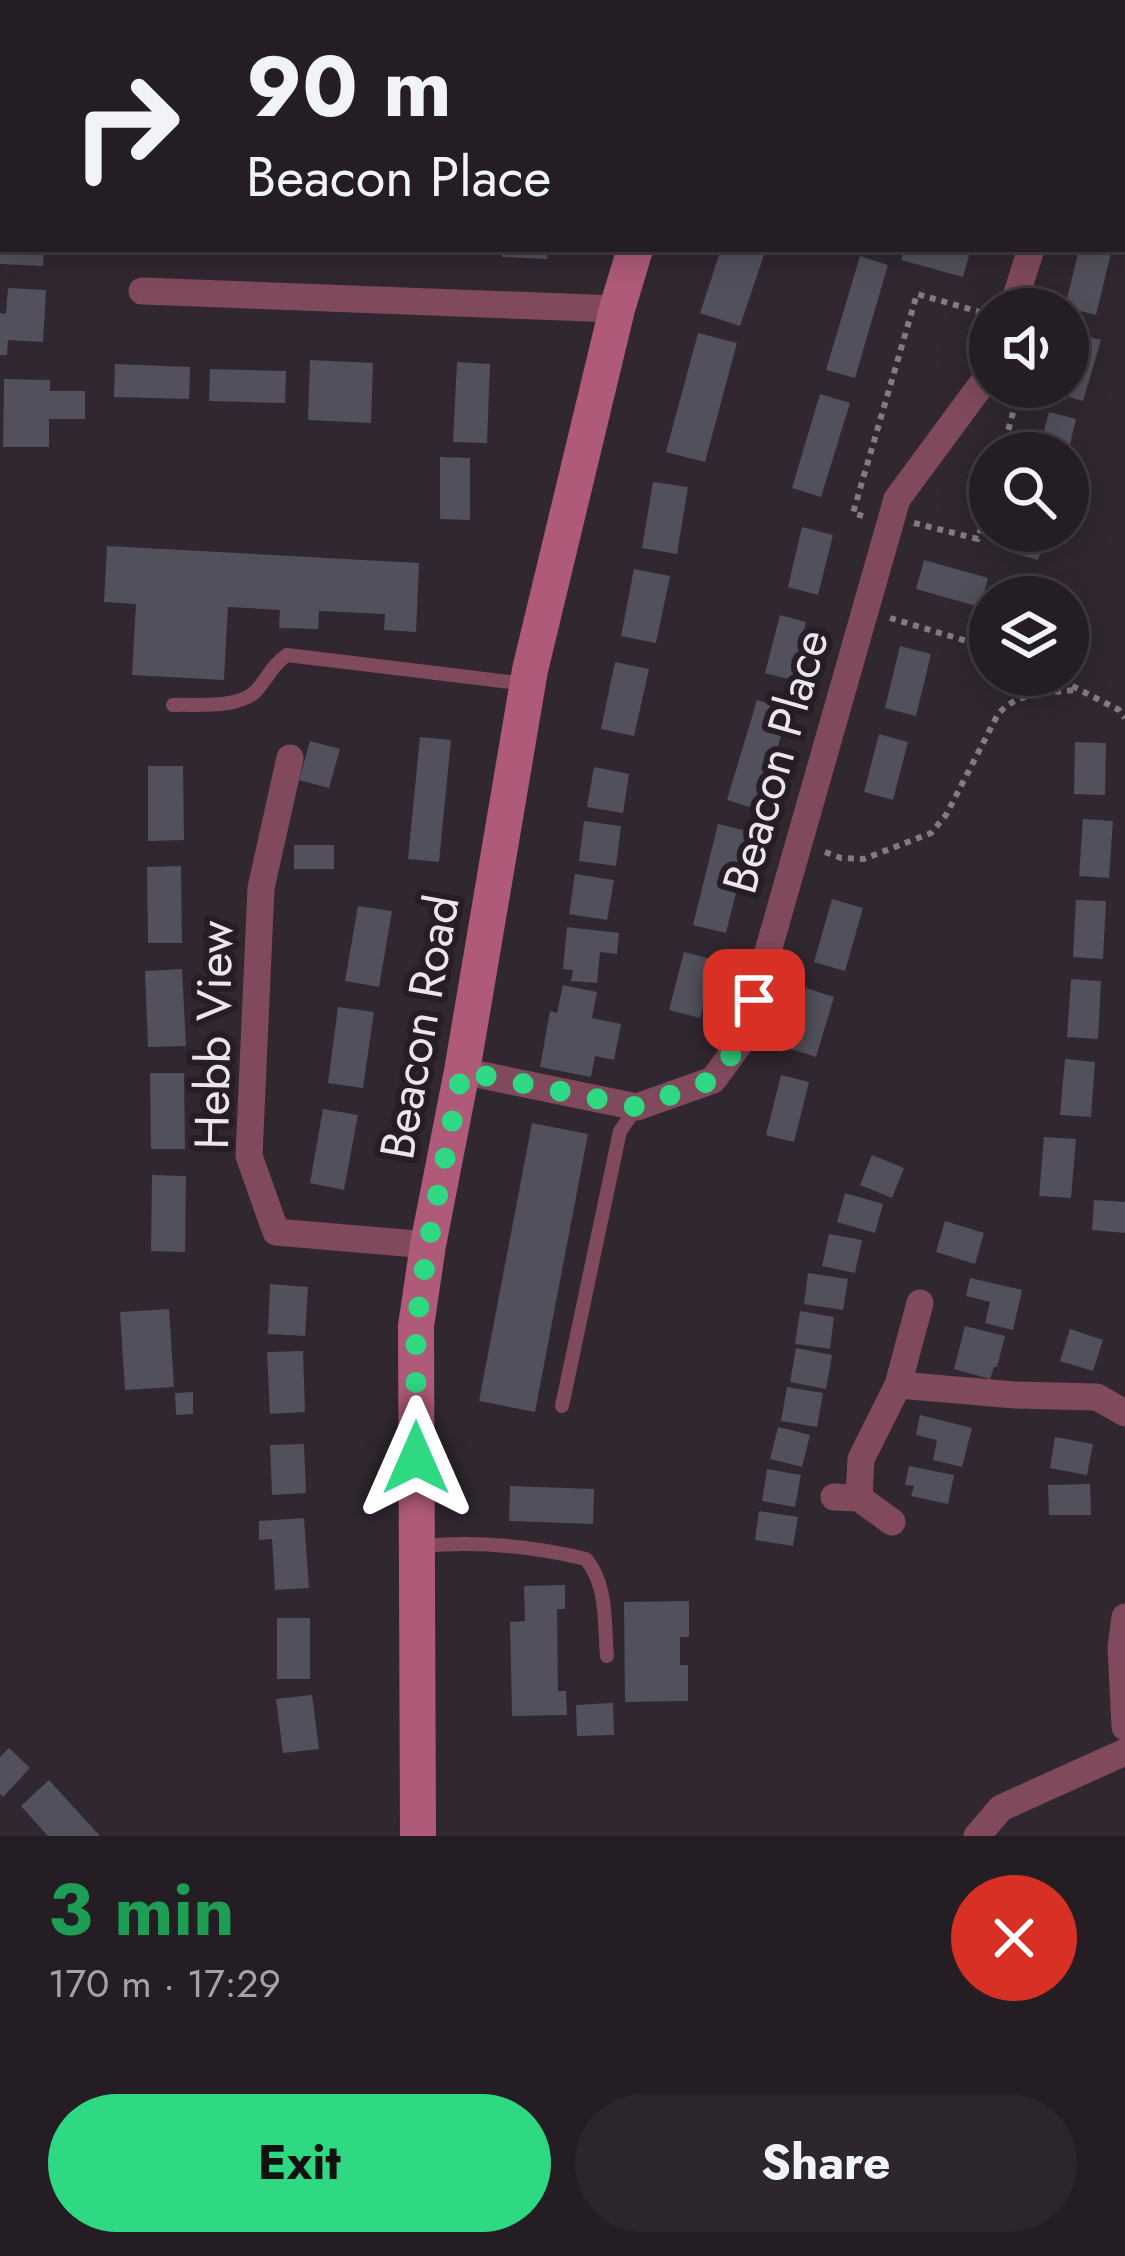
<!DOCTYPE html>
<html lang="en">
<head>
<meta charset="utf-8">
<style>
  :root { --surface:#241d24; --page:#2c262c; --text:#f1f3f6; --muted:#a3a2a6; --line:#413b41; --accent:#2fd883 }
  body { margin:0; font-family:Jost,sans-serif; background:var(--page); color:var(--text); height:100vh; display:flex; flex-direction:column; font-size:45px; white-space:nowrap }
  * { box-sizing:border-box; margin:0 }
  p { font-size:39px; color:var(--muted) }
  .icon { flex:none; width:66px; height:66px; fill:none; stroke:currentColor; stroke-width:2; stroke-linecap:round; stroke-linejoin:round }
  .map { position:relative; height:1836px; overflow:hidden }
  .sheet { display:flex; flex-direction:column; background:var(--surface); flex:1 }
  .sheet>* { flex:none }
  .banner { position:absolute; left:0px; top:0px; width:1125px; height:252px; box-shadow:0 6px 30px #0003,0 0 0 3px var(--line); background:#241d24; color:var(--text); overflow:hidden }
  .fabs { position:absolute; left:969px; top:288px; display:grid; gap:24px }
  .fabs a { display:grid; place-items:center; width:120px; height:120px; border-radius:50%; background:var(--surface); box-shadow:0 6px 30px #0003,0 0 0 3px var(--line); font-size:60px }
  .pin { position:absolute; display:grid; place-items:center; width:102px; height:102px; color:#fff; margin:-51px; border-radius:24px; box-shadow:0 6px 18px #0006 }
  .me { position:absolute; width:132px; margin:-66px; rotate:0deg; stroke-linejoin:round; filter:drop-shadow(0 0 9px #0008) }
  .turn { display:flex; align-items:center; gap:42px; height:252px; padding:0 48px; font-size:54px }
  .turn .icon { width:156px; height:156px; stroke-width:2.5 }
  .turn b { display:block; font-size:84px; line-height:102px }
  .round { display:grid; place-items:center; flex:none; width:126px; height:126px; border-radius:63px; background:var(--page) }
  .headline { display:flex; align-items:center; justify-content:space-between; height:204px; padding:0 48px }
  h1 { font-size:72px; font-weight:700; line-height:90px; color:#1e9e55 }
  .action { display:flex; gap:24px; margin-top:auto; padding:24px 48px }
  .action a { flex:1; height:138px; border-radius:72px; background:var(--accent); color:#111; font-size:48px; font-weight:700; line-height:138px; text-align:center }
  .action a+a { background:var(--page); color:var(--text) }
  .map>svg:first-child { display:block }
</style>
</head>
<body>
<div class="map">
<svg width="1125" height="1836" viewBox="0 0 1125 1836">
  <rect width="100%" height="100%" fill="#302730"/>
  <polygon fill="#5e3128" points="144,0 508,0 508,3 143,3"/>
  <g fill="#51505c">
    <polygon points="0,249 44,249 43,266 0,264"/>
    <polygon points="413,249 455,249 455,254 413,253"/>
    <polygon points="502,249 548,249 547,259 502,257"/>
    <polygon points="721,249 766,249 740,326 700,313"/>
    <polygon points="905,249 971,249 963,277 901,260"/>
    <polygon points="1079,249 1111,253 1096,315 1065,307"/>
    <polygon points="860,256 888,265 855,378 826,370"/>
    <polygon points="8,288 46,290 43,342 8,340 7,355 0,355 0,313 6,314"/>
    <polygon points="1071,332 1101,340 1083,401 1053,392 1055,387 1068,387 1068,342"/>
    <polygon points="698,333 737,343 705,462 666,452"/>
    <polygon points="310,360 373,363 371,423 308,420"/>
    <polygon points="457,362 490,364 487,443 453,442"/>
    <polygon points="115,364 190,367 189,399 114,397"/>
    <polygon points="210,369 286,371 285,403 209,401"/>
    <polygon points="4,379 50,380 50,391 85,391 85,419 49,419 49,447 3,447"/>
    <polygon points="820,394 850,403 821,497 792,488"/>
    <polygon points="1049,412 1076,419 1068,453 1038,453"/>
    <polygon points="440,457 470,458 470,520 440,519"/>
    <polygon points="653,482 688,487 677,554 642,548"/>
    <polygon points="802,527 833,535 818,595 788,587"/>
    <polygon points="1016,531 1047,531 1038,560 1010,552"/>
    <polygon points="107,546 419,563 416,632 384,630 385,614 319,611 318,629 279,628 280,610 228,607 224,680 132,675 136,604 104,602"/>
    <polygon points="924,560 988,578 980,607 916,589"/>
    <polygon points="634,569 670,576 656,643 621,636"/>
    <polygon points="780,615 806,622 792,680 765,673"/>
    <polygon points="900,646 931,654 916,716 885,708"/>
    <polygon points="615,662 649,669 634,736 601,729"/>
    <polygon points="757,700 789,709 759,810 727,800"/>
    <polygon points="879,734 908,742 893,800 864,792"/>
    <polygon points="420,737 451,740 439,862 408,859"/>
    <polygon points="310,741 340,749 329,788 299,780"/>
    <polygon points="1075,742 1106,743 1105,795 1074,794"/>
    <polygon points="148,766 183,766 184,840 148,841"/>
    <polygon points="594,767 629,774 623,813 587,807"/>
    <polygon points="1083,819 1113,821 1109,878 1079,876"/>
    <polygon points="584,821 621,826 616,866 579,861"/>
    <polygon points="718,824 751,832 726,933 693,925"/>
    <rect x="294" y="845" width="40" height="24"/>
    <polygon points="181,866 182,943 148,943 147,867"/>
    <polygon points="575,874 614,880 607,920 569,914"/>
    <polygon points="832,899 863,908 845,971 814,962"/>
    <polygon points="1076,900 1106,901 1103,959 1073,957"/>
    <polygon points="358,906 392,911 379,987 345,981"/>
    <polygon points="567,927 619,933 617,954 600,952 597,983 571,981 573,970 563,969"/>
    <polygon points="684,952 715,960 700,1018 669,1010"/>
    <polygon points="182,969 186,1046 148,1047 145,971"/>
    <polygon points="1071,979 1101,981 1098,1039 1067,1037"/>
    <polygon points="563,985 597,992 592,1018 621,1024 614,1060 595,1056 591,1077 540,1067 550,1011 557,1013"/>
    <polygon points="806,988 834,997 816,1057 787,1048"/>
    <polygon points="338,1007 374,1012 363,1088 328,1083"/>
    <polygon points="1065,1059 1095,1062 1091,1117 1060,1115"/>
    <polygon points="150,1073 184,1073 185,1149 151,1149"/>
    <polygon points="781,1075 809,1082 794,1142 766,1135"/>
    <polygon points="323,1109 358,1115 344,1190 310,1183"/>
    <polygon points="532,1123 588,1134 535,1412 479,1401"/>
    <polygon points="1044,1137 1076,1139 1071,1198 1039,1196"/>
    <polygon points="872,1155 904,1168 892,1198 860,1185"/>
    <polygon points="152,1175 186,1176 185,1252 151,1251"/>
    <polygon points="845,1193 883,1204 875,1233 837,1222"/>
    <polygon points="1094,1200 1125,1202 1125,1233 1092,1230"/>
    <polygon points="945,1221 984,1233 975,1264 936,1252"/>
    <polygon points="829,1234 862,1240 855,1273 822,1266"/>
    <polygon points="808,1273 848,1279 843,1310 804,1304"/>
    <polygon points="970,1278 1022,1290 1013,1330 985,1323 990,1302 966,1296"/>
    <polygon points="270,1284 308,1287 305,1336 268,1334"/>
    <polygon points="169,1309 174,1387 125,1390 120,1312"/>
    <polygon points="800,1311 834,1317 830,1349 795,1344"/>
    <polygon points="965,1326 1005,1336 997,1367 994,1367 990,1379 954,1369"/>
    <polygon points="1070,1329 1103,1340 1093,1371 1060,1361"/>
    <polygon points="796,1348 832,1355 826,1389 790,1382"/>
    <polygon points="303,1351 305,1412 270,1414 267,1352"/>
    <polygon points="787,1387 823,1393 817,1427 781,1421"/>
    <polygon points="193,1392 193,1414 176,1415 175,1393"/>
    <polygon points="920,1415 972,1428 962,1467 933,1460 937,1440 916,1435"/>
    <polygon points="778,1427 810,1435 802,1467 770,1459"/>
    <polygon points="1055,1437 1093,1444 1087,1475 1050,1468"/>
    <polygon points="304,1444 306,1493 272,1495 270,1445"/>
    <polygon points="909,1466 954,1475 948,1504 911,1496 914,1486 905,1485"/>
    <polygon points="767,1469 801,1475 795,1507 762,1501"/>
    <polygon points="1090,1484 1091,1515 1049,1515 1048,1485"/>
    <polygon points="510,1486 594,1489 593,1524 509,1521"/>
    <polygon points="759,1511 798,1517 793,1546 755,1540"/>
    <polygon points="304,1518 309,1588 275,1590 272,1539 259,1540 259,1521"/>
    <polygon points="565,1585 565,1609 557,1609 558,1691 566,1691 567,1715 512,1716 510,1622 525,1621 524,1586"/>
    <polygon points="689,1601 689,1637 680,1637 680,1665 688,1665 688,1701 625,1702 624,1602"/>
    <rect x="277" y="1618" width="33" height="61"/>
    <polygon points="312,1695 319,1749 283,1753 276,1699"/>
    <polygon points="613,1703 614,1735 577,1736 576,1705"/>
    <polygon points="9,1748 30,1768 3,1797 0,1794 0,1757"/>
    <polygon points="49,1780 100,1836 48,1836 21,1806"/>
  </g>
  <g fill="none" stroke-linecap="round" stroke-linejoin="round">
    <g stroke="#837b83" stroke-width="6" stroke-dasharray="6 6" stroke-linecap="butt">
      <polyline points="1002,453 1020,387"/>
      <polyline points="863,516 853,513 917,294 987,314"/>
      <polyline points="914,523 978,539 990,497"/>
      <polyline points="890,618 990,648"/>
      <polyline points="1051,675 1119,710 1125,718"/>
      <path d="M 825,852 L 841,858 L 864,859 L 931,833 L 946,815 L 998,714 C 1019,691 1046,693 1076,690"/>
    </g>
    <g stroke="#804a5c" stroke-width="14">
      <polyline points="887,3 888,0"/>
      <path d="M 173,705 C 197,704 238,709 256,691 C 268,678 272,665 287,655 L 527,684"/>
      <polyline points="562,1406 620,1131 637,1107"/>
      <path d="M 422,1546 C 477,1541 533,1546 586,1559 C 608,1586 604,1623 607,1656"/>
    </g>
    <g stroke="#804a5c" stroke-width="27">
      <polyline points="1107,3 1108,0"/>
      <polyline points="142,291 617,309"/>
      <polyline points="1012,309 1031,249"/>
      <polyline points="290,758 261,888 249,1156 276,1232 428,1245"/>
      <polyline points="462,1071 637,1107 713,1080 743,1039 897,499 990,373"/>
      <polyline points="898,1385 1015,1395 1097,1397 1125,1413"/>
      <polyline points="834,1497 859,1498 892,1522"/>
      <polyline points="859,1498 861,1459 898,1385 920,1303"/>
      <polyline points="1125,1617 1121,1647 1125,1727"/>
      <polyline points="977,1836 1001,1808 1125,1752"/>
    </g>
    <g stroke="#ae5a78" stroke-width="36">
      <polyline points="706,3 707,0"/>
      <polyline points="418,1836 416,1326 428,1245 462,1071 530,670 617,309 635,249"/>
    </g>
  </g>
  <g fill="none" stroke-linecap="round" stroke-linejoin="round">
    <polyline stroke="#2fd883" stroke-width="21" stroke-dasharray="0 37.8" points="416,1458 416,1326 428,1245 462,1071 637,1107 713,1080 743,1039 754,1000"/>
  </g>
  <g text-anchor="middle" stroke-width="12" stroke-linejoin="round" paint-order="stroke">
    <g font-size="48" fill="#ece6ec" stroke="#261d26">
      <text transform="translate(775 761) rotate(-74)" y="17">Beacon Place</text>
      <text transform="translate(419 1027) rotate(-80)" y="17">Beacon Road</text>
      <text transform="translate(213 1035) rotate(-89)" y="17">Hebb View</text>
    </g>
  </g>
</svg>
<div class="fabs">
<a><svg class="icon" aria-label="sound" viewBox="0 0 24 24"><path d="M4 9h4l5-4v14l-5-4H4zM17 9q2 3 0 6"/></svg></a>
<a><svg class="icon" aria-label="search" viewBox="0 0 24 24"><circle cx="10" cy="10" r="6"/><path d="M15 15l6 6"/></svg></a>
<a><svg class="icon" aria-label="layers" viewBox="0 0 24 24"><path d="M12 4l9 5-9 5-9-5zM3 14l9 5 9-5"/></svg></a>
</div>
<div class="pin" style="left:754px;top:1000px;background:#d93025"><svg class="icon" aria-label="arrive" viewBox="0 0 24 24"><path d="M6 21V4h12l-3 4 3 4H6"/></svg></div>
<svg class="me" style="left:416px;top:1458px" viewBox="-20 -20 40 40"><path d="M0-17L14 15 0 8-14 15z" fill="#2fd883" stroke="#fff" stroke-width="4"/></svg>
<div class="banner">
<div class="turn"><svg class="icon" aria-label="right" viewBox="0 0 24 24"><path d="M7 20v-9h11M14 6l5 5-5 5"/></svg><div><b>90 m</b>Beacon Place</div></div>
</div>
</div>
<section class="sheet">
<div class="headline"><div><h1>3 min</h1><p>170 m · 17:29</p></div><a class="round" style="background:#d93025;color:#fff"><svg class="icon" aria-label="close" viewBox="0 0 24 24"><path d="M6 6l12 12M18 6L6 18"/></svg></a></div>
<div class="action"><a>Exit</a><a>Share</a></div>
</section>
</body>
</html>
